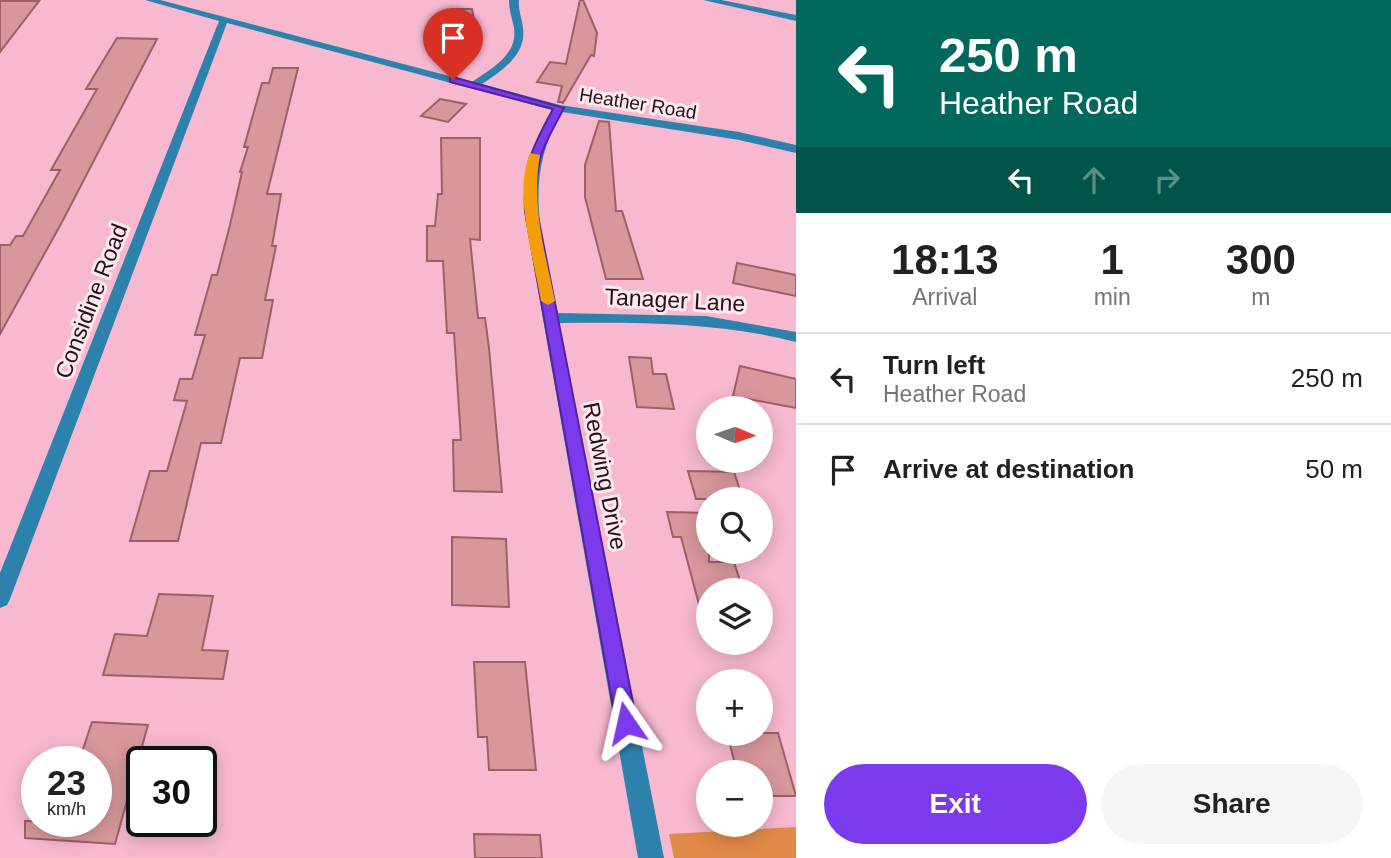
<!DOCTYPE html>
<html lang="en">
<head>
<meta charset="utf-8">
<style>
  :root { --surface:#fff; --page:#f6f6f6; --text:#202124; --muted:#757577; --line:#e0e0e0; --accent:#7c3aed }
  body { margin:0; font-family:Arial,sans-serif; background:var(--page); color:var(--text); height:100vh; display:flex; flex-direction:column; font-size:26px; white-space:nowrap }
  * { box-sizing:border-box; margin:0 }
  p { font-size:23px; color:var(--muted) }
  .icon { flex:none; width:38px; height:38px; fill:none; stroke:currentColor; stroke-width:2; stroke-linecap:round; stroke-linejoin:round }
  .map { position:relative; flex:1; overflow:hidden }
  .details { display:flex; flex-direction:column; background:var(--surface); width:595px }
  .details>* { flex:none }
  .top-card { background:#00695c; color:#fff; overflow:hidden }
  .needle { width:46px; rotate:92deg }
  .tools { position:absolute; left:696px; top:396px; display:grid; gap:14px }
  .tools a { display:grid; place-items:center; width:77px; height:77px; border-radius:50%; background:var(--surface); box-shadow:0 4px 18px #0003; font-size:35px }
  .speed { position:absolute; left:21px; top:746px; display:flex; gap:14px; font-size:35px; font-weight:700; text-align:center }
  .speed>* { display:grid; place-content:center; width:91px; height:91px; border-radius:50%; background:var(--surface); box-shadow:0 4px 18px #0003; line-height:1 }
  .speed small { font-size:18px; font-weight:400 }
  .speed .limit { border:4px solid #111; border-radius:10px; background:#fff; color:#111 }
  .pin { position:absolute; display:grid; place-items:center; width:60px; height:60px; color:#fff; margin:-72px -30px; border-radius:50% 50% 50% 0; rotate:-45deg; box-shadow:0 0 7px #0007 }
  .pin .icon { rotate:45deg }
  .me { position:absolute; width:77px; margin:-38px; rotate:349deg; stroke-linejoin:round; filter:drop-shadow(0 0 5px #0008) }
  .turn { display:flex; align-items:center; gap:24px; height:147px; padding:0 28px; font-size:32px }
  .turn .icon { width:91px; height:91px; stroke-width:2.5 }
  .turn b { display:block; font-size:49px; line-height:60px }
  .lanes { display:flex; align-items:center; height:66px; padding:0 28px; background:#0003; justify-content:center; gap:35px; direction:ltr }
  .lanes .off { opacity:.35 }
  .eta { display:flex; justify-content:space-evenly; align-items:center; height:119px; text-align:center }
  .eta b { font-size:42px; font-weight:700; line-height:49px }
  .primary-button { display:flex; gap:14px; margin-top:auto; padding:14px 28px }
  .primary-button a { flex:1; height:80px; border-radius:42px; background:var(--accent); color:#fff; font-size:28px; font-weight:700; line-height:80px; text-align:center }
  .primary-button a+a { background:var(--page); color:var(--text) }
  ul { padding:0; list-style:none }
  li { display:flex; align-items:center; gap:21px; height:91px; padding:0 28px; border-top:2px solid var(--line) }
  li div { flex:1 }
  li b { display:block; font-size:26px }
  li em { font-style:normal }
  main { display:flex; flex:1; min-height:0 }
  .map>svg:first-child { display:block }
</style>
</head>
<body>
<main>
<div class="map">
<svg width="796" height="858" viewBox="0 0 796 858">
  <rect width="100%" height="100%" fill="#f8b9d0"/>
  <polygon fill="#e28a48" points="796,827 796,858 674,858 669,834"/>
  <g fill="#d8989b" stroke="#9c6065" stroke-width="2">
    <polygon points="580,0 583,0 597,33 594,56 591,55 563,103 561,102 558,102 562,86 537,82 550,62 566,64"/>
    <polygon points="0,1 39,1 0,52"/>
    <polygon points="452,9 472,9 476,31 456,44"/>
    <polygon points="117,38 157,39 62,222 0,334 0,245 10,245 16,236 23,236 60,170 51,170 97,89 86,89"/>
    <polygon points="273,68 298,68 267,194 281,194 272,246 276,246 265,300 273,300 262,358 240,358 221,443 201,443 178,541 130,541 150,471 167,471 187,401 174,400 180,379 192,379 205,335 195,335 212,275 217,275 230,225 242,172 240,172 248,147 244,147 262,83 269,83"/>
    <polygon points="440,99 466,104 448,122 421,116"/>
    <polygon points="599,121 609,122 616,211 622,211 643,279 606,279 585,197 585,165"/>
    <polygon points="441,138 480,138 480,240 470,239 478,318 485,318 489,348 502,492 454,491 453,440 461,440 454,333 447,333 443,261 427,261 427,226 435,226 438,194 442,194"/>
    <polygon points="737,263 796,275 796,296 733,283"/>
    <polygon points="629,357 651,358 653,374 666,374 674,409 637,407"/>
    <polygon points="740,366 796,379 796,408 733,396"/>
    <polygon points="688,471 734,472 743,499 696,499"/>
    <polygon points="667,512 709,513 709,562 734,562 743,590 709,590 709,612 701,612 681,537 673,537"/>
    <polygon points="452,537 506,539 509,607 452,605"/>
    <polygon points="159,594 213,596 202,650 228,651 223,679 103,675 115,634 147,636"/>
    <polygon points="474,662 525,662 536,770 489,770 487,737 478,737"/>
    <polygon points="92,722 148,725 115,844 25,838 25,821 96,821 96,761 79,761"/>
    <polygon points="727,733 778,733 796,796 761,796 761,772 737,772"/>
    <polygon points="474,834 540,835 542,858 475,858"/>
  </g>
  <g fill="none" stroke-linecap="round" stroke-linejoin="round">
    <g fill="#2d82ad" fill-rule="evenodd">
      <path d="M 145,0 L 160,0 L 472,82 C 491,69 518,55 514,28 C 512,18 509,10 509,0 L 519,0 C 518,10 522,18 523,28 C 527,55 501,71 482,84 L 560,105 L 739,132 L 796,145 L 796,153 L 739,140 L 562,112 C 521,180 543,241 558,313 L 706,316 L 796,332 L 796,342 C 718,322 640,322 559,323 L 664,858 L 638,858 L 524,211 C 524,173 532,142 552,110 L 227,23 L 10,599 L 7,605 L 0,608 L 0,573 L 219,21 Z"/>
      <polygon points="703,0 721,0 796,15 796,21"/>
    </g>
  </g>
  <path fill="#7c3aed" stroke="#51269a" stroke-width="2" d="M 453,77 L 564,108 C 541,151 534,161 537,211 L 637,723 L 634,730 L 626,733 L 619,730 L 616,723 L 525,211 C 523,164 531,150 553,109 L 450,82 L 450,78 Z"/>
  <path fill="#f59e0b" d="M 530,153 L 540,155 C 531,204 545,253 555,301 L 548,305 L 541,301 C 534,259 513,193 530,153 Z"/>
  <g text-anchor="middle" stroke-width="6" stroke-linejoin="round" paint-order="stroke">
    <g font-size="19" fill="#26111a" stroke="#fde9ef">
      <text transform="translate(638 103) rotate(9)" y="7">Heather Road</text>
    </g>
    <g font-size="23" fill="#26111a" stroke="#fde9ef">
      <text transform="translate(675 300) rotate(3)" y="8">Tanager Lane</text>
      <text transform="translate(91 301) rotate(-69)" y="8">Considine Road</text>
      <text transform="translate(605 476) rotate(79)" y="8">Redwing Drive</text>
    </g>
  </g>
</svg>
<div class="tools">
<a><svg class="needle" viewBox="-14 -14 28 28"><path d="M0-13l5 13h-10z" fill="#e53935"/><path d="M0 13l5-13h-10z" fill="#757577"/></svg></a>
<a><svg class="icon" aria-label="search" viewBox="0 0 24 24"><circle cx="10" cy="10" r="6"/><path d="M15 15l6 6"/></svg></a>
<a><svg class="icon" aria-label="layers" viewBox="0 0 24 24"><path d="M12 4l9 5-9 5-9-5zM3 14l9 5 9-5"/></svg></a>
<a>+</a>
<a>−</a>
</div>
<div class="speed"><div>23<small>km/h</small></div><div class="limit">30</div></div>
<div class="pin" style="left:453px;top:80px;background:#d93025"><svg class="icon" aria-label="arrive" viewBox="0 0 24 24"><path d="M6 21V4h12l-3 4 3 4H6"/></svg></div>
<svg class="me" style="left:626px;top:723px" viewBox="-20 -20 40 40"><path d="M0-17L14 15 0 8-14 15z" fill="#7c3aed" stroke="#fff" stroke-width="4"/></svg>
</div>
<section class="details">
<div class="top-card">
<div class="turn"><svg class="icon" aria-label="left" viewBox="0 0 24 24"><path d="M17 20v-9H6M10 6l-5 5 5 5"/></svg><div><b>250 m</b>Heather Road</div></div>
<div class="lanes"><svg class="icon" aria-label="left" viewBox="0 0 24 24"><path d="M17 20v-9H6M10 6l-5 5 5 5"/></svg><svg class="icon off" aria-label="ahead" viewBox="0 0 24 24"><path d="M12 20V5M6 11l6-6 6 6"/></svg><svg class="icon off" aria-label="right" viewBox="0 0 24 24"><path d="M7 20v-9h11M14 6l5 5-5 5"/></svg></div>
</div>
<div class="eta">
<div><b>18:13</b><p>Arrival</p></div>
<div><b>1</b><p>min</p></div>
<div><b>300</b><p>m</p></div>
</div>
<ul>
<li><svg class="icon" aria-label="left" viewBox="0 0 24 24"><path d="M17 20v-9H6M10 6l-5 5 5 5"/></svg><div><b>Turn left</b><p>Heather Road</p></div><em>250 m</em></li>
<li><svg class="icon" aria-label="arrive" viewBox="0 0 24 24"><path d="M6 21V4h12l-3 4 3 4H6"/></svg><div><b>Arrive at destination</b></div><em>50 m</em></li>
</ul>
<div class="primary-button"><a>Exit</a><a>Share</a></div>
</section>
</main>
</body>
</html>
